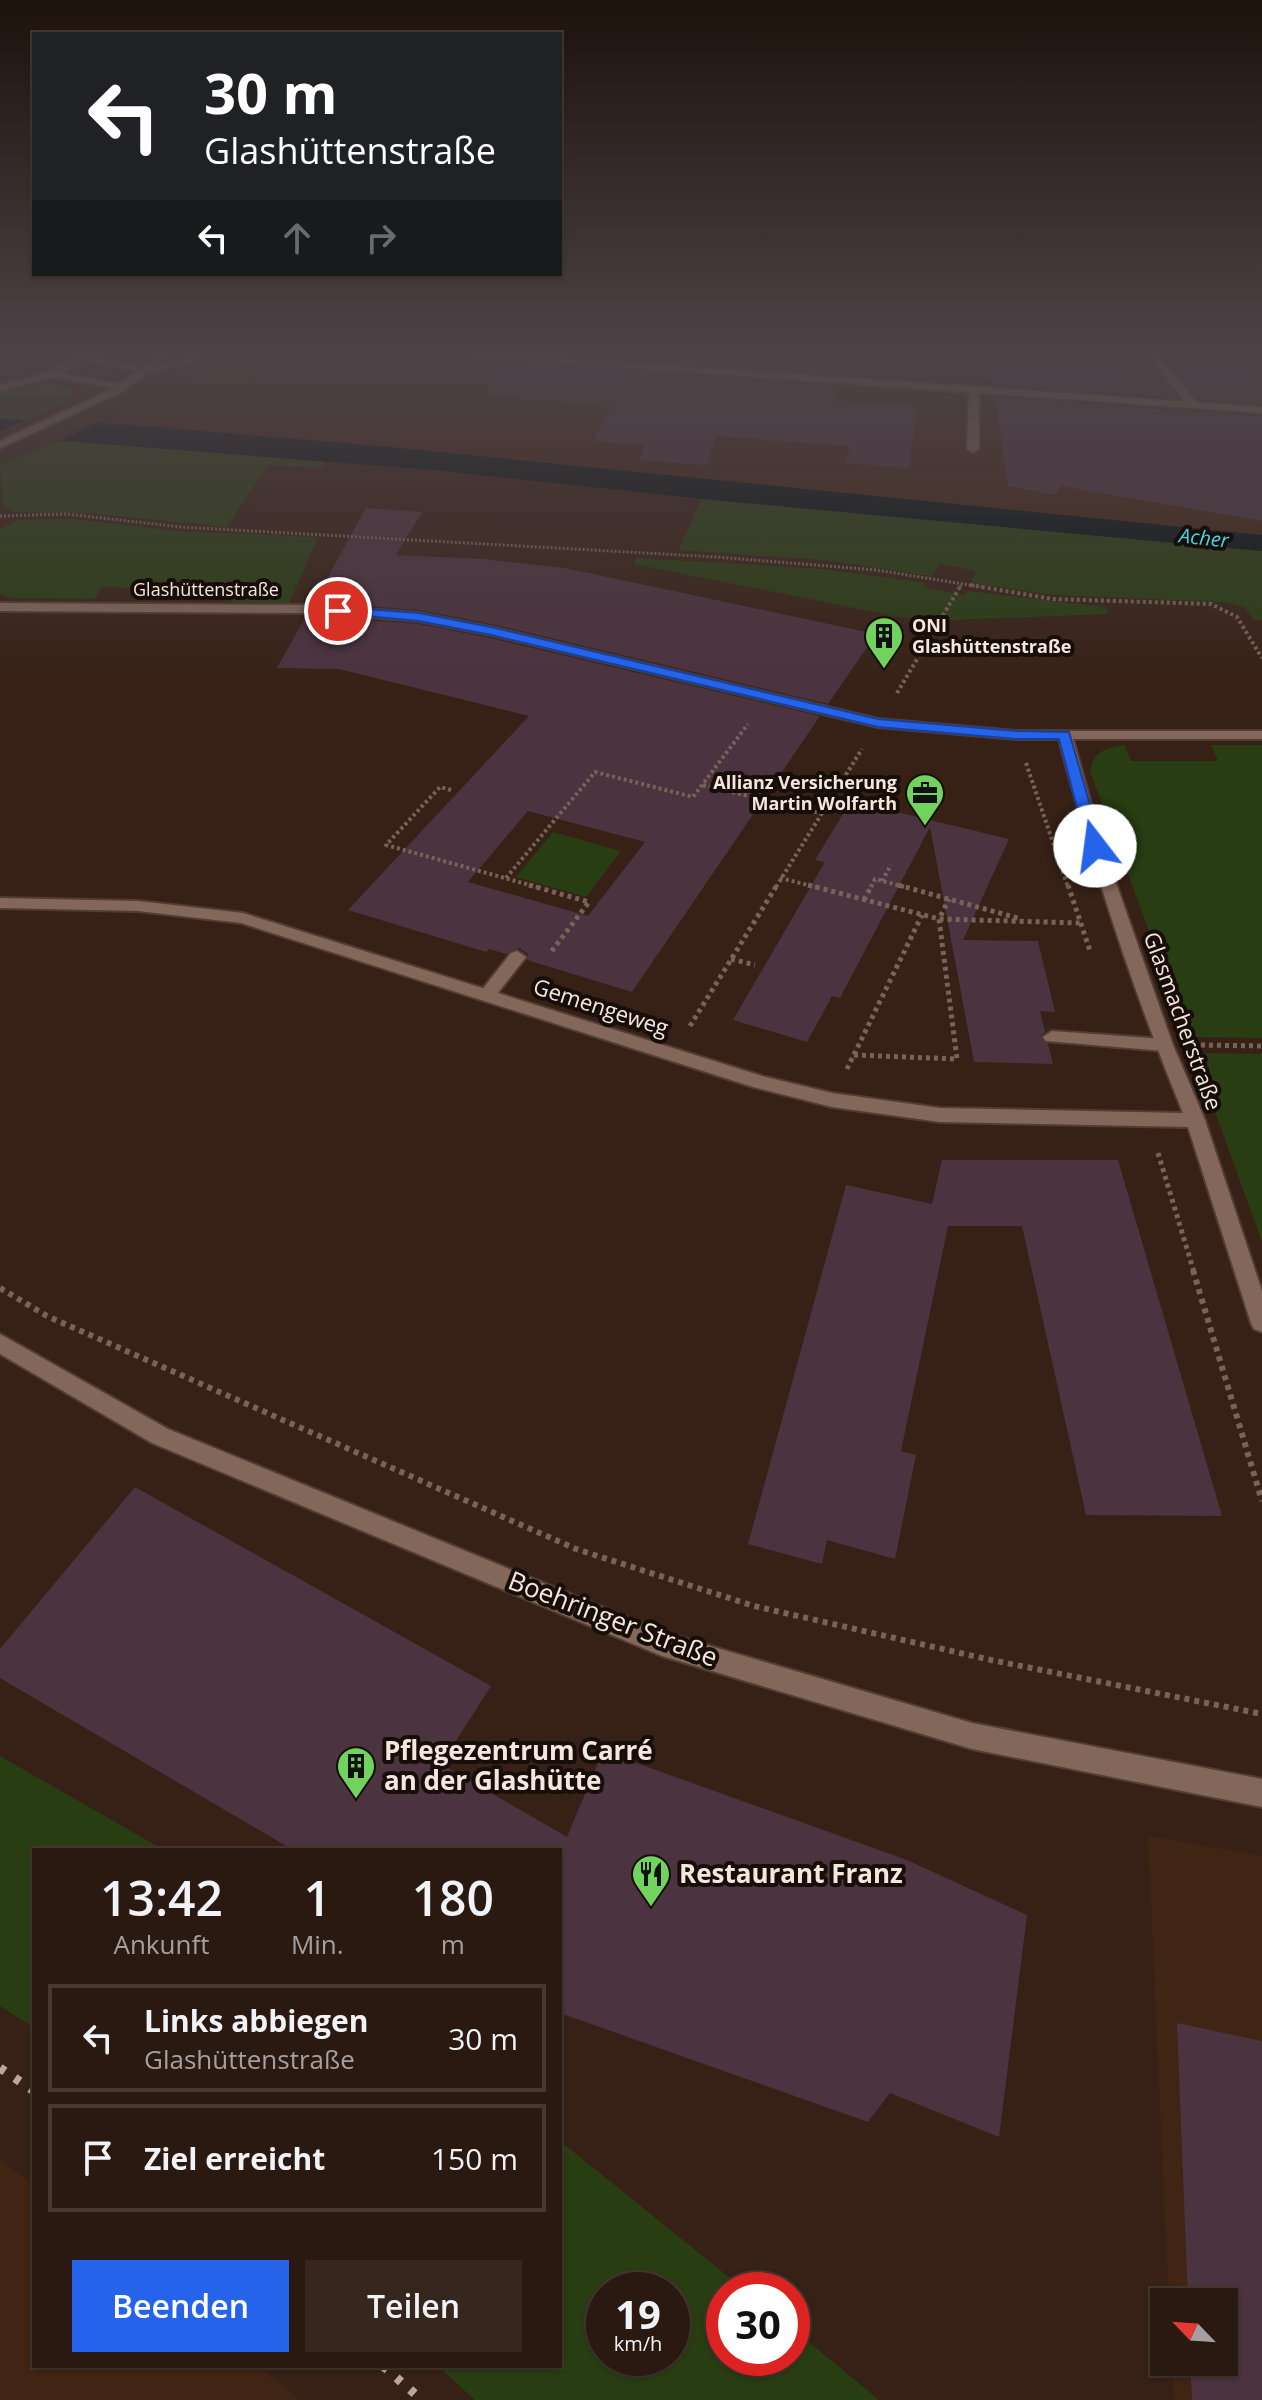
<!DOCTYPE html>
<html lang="de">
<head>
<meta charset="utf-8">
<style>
  :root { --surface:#291910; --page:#35261e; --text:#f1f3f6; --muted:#a5a09f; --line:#453830; --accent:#2563eb }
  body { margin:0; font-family:"Open Sans",sans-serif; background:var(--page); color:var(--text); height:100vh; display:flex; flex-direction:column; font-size:30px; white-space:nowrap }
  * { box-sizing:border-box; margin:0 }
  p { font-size:26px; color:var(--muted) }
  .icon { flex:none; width:44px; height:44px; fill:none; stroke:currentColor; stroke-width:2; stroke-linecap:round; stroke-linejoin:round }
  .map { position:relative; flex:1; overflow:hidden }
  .side { position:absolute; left:32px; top:1848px; width:530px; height:520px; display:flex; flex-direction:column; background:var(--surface); border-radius:0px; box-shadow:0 2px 6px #0004,0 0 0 2px var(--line) }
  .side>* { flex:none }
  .top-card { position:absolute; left:32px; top:32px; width:530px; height:244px; border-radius:0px; box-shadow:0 2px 6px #0004,0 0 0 2px var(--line); background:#202124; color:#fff; overflow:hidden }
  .needle { width:52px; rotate:295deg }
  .fabs { position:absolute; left:1150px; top:2288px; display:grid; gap:16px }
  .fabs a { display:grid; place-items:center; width:88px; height:88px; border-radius:0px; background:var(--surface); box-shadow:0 2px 6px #0004,0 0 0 2px var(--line); font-size:40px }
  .speed { position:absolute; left:586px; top:2272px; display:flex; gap:16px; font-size:40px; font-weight:700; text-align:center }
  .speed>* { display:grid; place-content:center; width:104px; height:104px; border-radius:50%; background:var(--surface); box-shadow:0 2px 6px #0004,0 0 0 2px var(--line); line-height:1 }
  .speed small { font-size:20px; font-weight:400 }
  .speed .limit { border:12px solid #d22; background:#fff; color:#111 }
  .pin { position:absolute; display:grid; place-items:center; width:68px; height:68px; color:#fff; margin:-34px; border:4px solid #fff; border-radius:50%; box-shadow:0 2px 8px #0007 }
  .me { position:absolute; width:88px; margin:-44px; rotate:345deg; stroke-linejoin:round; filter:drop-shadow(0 0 6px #0008) }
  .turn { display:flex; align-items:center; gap:28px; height:168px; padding:0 40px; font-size:36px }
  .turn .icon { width:104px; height:104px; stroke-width:2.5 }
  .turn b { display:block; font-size:56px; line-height:68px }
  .lanes { display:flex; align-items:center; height:76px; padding:0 40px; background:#0003; justify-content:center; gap:40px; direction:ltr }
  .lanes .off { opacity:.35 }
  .eta { display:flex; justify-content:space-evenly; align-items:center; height:136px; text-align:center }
  .eta b { font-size:48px; font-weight:600; line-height:56px }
  .action { display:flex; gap:16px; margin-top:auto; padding:16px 40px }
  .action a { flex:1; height:92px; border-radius:0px; background:var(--accent); color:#fff; font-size:32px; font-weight:600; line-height:92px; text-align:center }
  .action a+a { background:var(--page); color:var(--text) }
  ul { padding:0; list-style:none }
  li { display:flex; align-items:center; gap:24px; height:108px; margin:0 16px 12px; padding:0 24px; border:4px solid var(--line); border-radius:0px }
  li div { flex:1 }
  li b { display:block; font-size:30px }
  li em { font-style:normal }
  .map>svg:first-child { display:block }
</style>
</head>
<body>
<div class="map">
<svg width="1262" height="2400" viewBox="0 0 1262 2400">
  <rect width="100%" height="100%" fill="#372116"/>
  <g fill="#402515">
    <polygon points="544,353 1116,353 1123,360 1178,357 1175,353 1262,353 1262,394 936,375 931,392 1262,420 1262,535 105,421 240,357 271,354 531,371"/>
    <polygon points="1148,1836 1262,1856 1262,2400 1174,2400 1172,2362 1224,2362 1224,2302 1169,2302"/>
    <polygon points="0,2159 34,2186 34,2366 257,2366 300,2400 0,2400"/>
  </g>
  <g fill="#293d12" fill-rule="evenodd">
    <polygon points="52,382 75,389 74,397 26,419 0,419 0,392"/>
    <polygon points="72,439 326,462 320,468 268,465 227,527 97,514 13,512 3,506 0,465 54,443"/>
    <polygon points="702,499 1262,551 1262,620 1254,620 1245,608 1223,602 1051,595 971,583 976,571 940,564 932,576 823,560 678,550"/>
    <polygon points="70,519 177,531 318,537 289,604 230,602 235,591 102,587 95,599 11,598 0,594 0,529 20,520"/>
    <polygon points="636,558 822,569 926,583 923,587 964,595 967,591 1106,607 1108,614 949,620 899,617 634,564"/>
    <path d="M 1124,745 L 1131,761 L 1218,761 L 1211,745 L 1262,745 L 1262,1038 L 1188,1037 L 1090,771 C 1094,750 1105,749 1124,745 Z"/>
    <polygon points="553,832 621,851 586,897 516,877"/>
    <polygon points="1194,1053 1262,1054 1262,1242"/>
    <polygon points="0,1756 164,1850 34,1850 34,2028 0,2006"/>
    <path d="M 560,2141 L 745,2290 L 724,2290 L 724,2358 L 792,2358 L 792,2328 L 879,2400 L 475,2400 L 438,2366 L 560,2366 ZM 604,2290 L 672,2290 L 672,2358 L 604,2358 Z"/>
  </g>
  <polygon fill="#061214" points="0,419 117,424 380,446 1262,535 1262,551 702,499 434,470 0,436"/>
  <polygon fill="#372116" points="34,416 104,419 56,443 0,440 0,431"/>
  <g fill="#4b333f" fill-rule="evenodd">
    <polygon points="535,353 840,353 836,374"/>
    <polygon points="988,353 1107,354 1123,372 1155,369 1179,398 993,385"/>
    <polygon points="489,361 834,386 834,401 918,406 909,468 846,463 850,446 716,436 706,465 639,460 645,445 593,441 611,407 488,395"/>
    <polygon points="1234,363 1262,387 1262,404 1198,400 1172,368"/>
    <polygon points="995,397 1262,416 1262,521 1061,486 1055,495 1008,486"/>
    <polygon points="366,508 422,512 396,555 484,559 565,568 876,634 828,704 492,624 419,610 314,602"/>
    <path d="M 306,616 L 419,624 L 490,638 L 820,716 L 632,992 L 527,960 L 528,954 L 519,948 L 506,954 L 489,949 L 486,952 L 348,910 L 529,716 L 339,669 L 277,668 ZM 528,811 L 645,842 L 588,916 L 468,882 Z"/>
    <polygon points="851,801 1009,839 963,940 1038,941 1055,1012 1040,1011 1045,1032 1040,1036 1048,1044 1053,1064 974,1062 930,827 840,998 832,996 807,1042 733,1020 825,862 815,860"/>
    <polygon points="942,1160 1118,1160 1222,1516 1086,1515 1022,1226 948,1226 901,1451 916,1455 895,1559 827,1540 822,1564 748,1544 846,1185 932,1204"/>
    <polygon points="135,1487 491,1686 441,1764 567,1837 603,1751 907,1860 1027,1915 999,2137 890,2093 868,2122 560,2013 562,1850 293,1850 0,1678 0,1649"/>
    <polygon points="1177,2023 1262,2041 1262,2400 1192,2400 1190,2362 1224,2362 1224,2302 1188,2302"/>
  </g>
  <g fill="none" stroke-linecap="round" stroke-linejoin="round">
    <g stroke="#523d32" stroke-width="4">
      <g id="service">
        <polygon points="83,353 95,353 93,356 152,371 147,374 85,360 62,373 127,386 127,390 53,377 0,391 0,385 49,372"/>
        <polygon points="974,387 979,390 979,449 973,452 967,449 969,390"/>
        <polygon points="517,951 526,957 523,961 493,999 481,999 478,995 481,991 511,953"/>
        <polygon points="1052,1031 1164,1039 1173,1045 1164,1051 1046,1041 1043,1037"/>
      </g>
    </g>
    <g stroke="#523d32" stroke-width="4">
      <g id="minor">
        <polygon points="1146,353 1156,353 1198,404 1197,406 1189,406"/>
        <path d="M 0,603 L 312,605 L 419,613 L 491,627 L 878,719 L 1016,731 L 1262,731 L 1262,739 L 1073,739 L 1103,846 L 1173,1045 L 1205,1120 L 1262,1291 L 1262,1332 L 1254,1329 L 1251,1323 L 1188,1127 L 940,1122 L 832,1107 L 753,1087 L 241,923 L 138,911 L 0,908 L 0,898 L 138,901 L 243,913 L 762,1076 L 832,1093 L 940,1108 L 1183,1113 C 1133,991 1092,866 1059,739 L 1016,739 L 878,727 L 491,635 L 419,621 L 312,613 L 0,611 Z"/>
        <polygon points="0,1334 168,1429 663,1632 972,1723 1262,1779 1262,1807 972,1749 662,1656 152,1443 0,1354"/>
      </g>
    </g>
    <g stroke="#523d32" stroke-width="4">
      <g id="tertiary">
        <polygon points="161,353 172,353 157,366 197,353 210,353 189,364 148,372 122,392 0,448 0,441 114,388"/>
        <polygon points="451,353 495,353 1262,407 1262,413 456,356"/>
      </g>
    </g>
    <g stroke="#776359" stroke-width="3" stroke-dasharray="2 2" stroke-linecap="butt">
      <polyline points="314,353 383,357 405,353"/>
      <polyline points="0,516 66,514 181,527 717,557 876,570 982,587"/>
      <polyline points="960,587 962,584"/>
    </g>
    <g stroke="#776359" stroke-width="4" stroke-dasharray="3 3" stroke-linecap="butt">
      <polyline points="970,585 1053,599 1211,604 1237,617 1262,658"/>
      <polyline points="897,693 961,585"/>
      <polyline points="1026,763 1068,887"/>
      <polyline points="703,785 820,813"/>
      <polyline points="451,790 440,787 386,845 537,887"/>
      <polyline points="506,878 595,772 693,797 748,724"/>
      <polyline points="780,878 816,887"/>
      <polyline points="882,881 891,865"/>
      <polyline points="776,887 862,749"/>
      <polyline points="871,887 875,879 905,887"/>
    </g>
    <g stroke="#776359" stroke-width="5" stroke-dasharray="4 4" stroke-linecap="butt">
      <polyline points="529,885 589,902 551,952"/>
      <polyline points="808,885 939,919 1080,923"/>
      <polyline points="898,885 1021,919"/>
      <polyline points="1068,885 1090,951"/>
      <polyline points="864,900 872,885"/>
      <polyline points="731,959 755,965"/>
      <polyline points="690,1026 777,885"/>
      <polyline points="1201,1045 1262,1046"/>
      <polyline points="854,1055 957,1059 939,919 949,899"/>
      <polyline points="847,1069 922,915"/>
      <polyline points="1158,1153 1194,1272"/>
    </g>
    <g stroke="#776359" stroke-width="6" stroke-dasharray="5 5" stroke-linecap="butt">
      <polyline points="1193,1270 1262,1501"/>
      <polyline points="0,1288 47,1316 576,1549 754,1606 991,1660 1262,1714"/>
    </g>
    <use href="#service" fill="#83675a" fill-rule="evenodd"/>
    <use href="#minor" fill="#83675a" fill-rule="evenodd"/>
    <use href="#tertiary" fill="#83675a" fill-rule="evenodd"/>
    <g stroke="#b8a79e" stroke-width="9" stroke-dasharray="6 12" stroke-linecap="butt">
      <polyline points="0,2068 34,2091"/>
      <polyline points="383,2366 422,2400"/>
    </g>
  </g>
  <linearGradient id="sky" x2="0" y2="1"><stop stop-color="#1e120c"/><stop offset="0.51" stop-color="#4d4347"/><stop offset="1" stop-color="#4d4347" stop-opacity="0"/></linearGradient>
  <rect width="1262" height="689" fill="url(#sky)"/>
  <polygon fill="#2563eb" stroke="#184099" stroke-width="2" points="338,607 419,613 491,627 878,719 1016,731 1069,732 1102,846 1095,850 1087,846 1059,739 1016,739 878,727 491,635 419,621 334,613 334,608"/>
  <defs>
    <g id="building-pin" transform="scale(2)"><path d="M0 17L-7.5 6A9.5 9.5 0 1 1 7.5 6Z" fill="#71d35e" stroke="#170e09"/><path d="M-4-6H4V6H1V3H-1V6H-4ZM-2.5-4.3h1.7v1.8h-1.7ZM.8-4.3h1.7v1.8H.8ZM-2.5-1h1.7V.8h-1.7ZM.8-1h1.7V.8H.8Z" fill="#111"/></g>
    <g id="office-pin" transform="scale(2)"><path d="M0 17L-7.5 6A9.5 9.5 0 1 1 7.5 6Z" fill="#71d35e" stroke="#170e09"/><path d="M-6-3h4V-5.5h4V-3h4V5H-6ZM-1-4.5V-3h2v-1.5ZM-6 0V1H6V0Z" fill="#111"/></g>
    <g id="restaurant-pin" transform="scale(2)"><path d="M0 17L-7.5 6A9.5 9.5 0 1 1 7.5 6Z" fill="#71d35e" stroke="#170e09"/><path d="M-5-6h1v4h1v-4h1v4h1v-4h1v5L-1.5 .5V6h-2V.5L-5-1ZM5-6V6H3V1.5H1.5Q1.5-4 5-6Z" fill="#111"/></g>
  </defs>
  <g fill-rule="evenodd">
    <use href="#building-pin" x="884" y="636"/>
    <use href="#office-pin" x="925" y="793"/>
    <use href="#building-pin" x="356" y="1766"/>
    <use href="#restaurant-pin" x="651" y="1874"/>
  </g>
  <g text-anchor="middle" stroke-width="8" stroke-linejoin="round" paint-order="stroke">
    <g font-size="18" fill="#f5e6de" stroke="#170e09">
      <text x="206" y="596">Glashüttenstraße</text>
    </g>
    <g font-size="18" font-weight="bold" fill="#f5e6de" stroke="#170e09" text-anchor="start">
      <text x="912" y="632">ONI<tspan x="912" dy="21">Glashüttenstraße</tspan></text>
      <text x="897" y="789" text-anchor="end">Allianz Versicherung<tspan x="897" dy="21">Martin Wolfarth</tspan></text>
    </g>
    <g font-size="20" font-style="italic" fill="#45d5e8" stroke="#170e09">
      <text transform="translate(1204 538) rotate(6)" y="7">Acher</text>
    </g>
    <g font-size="22" fill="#f5e6de" stroke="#170e09">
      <text transform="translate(601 1007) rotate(18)" y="8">Gemengeweg</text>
      <text transform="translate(1183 1021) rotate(70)" y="8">Glasmacherstraße</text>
    </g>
    <g font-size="26" fill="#f5e6de" stroke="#170e09">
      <text transform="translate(613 1619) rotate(21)" y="9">Boehringer Straße</text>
    </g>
    <g font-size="26" font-weight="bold" fill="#f5e6de" stroke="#170e09" text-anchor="start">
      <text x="384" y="1760">Pflegezentrum Carré<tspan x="384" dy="30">an der Glashütte</tspan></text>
      <text x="679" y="1883">Restaurant Franz</text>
    </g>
  </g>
</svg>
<div class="fabs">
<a><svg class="needle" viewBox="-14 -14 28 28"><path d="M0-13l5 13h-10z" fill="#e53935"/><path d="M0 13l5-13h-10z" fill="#a5a09f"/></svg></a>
</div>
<div class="speed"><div>19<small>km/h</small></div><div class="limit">30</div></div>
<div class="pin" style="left:338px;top:611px;background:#d93025"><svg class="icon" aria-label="arrive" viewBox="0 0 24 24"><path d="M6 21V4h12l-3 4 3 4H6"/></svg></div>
<svg class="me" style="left:1095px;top:846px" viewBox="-20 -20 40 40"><circle r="19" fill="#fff"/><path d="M0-13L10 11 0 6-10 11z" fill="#2563eb"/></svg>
<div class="top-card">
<div class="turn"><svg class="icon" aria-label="left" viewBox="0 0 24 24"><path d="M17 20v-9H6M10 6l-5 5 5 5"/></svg><div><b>30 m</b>Glashüttenstraße</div></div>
<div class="lanes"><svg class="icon" aria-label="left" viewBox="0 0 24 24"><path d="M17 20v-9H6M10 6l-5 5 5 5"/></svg><svg class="icon off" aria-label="ahead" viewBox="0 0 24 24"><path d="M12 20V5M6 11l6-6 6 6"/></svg><svg class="icon off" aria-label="right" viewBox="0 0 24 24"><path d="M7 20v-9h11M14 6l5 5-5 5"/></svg></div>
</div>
<section class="side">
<div class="eta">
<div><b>13:42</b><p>Ankunft</p></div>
<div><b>1</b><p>Min.</p></div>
<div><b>180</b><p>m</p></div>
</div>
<ul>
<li><svg class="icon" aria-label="left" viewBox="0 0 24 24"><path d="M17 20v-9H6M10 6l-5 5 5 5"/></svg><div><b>Links abbiegen</b><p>Glashüttenstraße</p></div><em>30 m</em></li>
<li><svg class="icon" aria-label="arrive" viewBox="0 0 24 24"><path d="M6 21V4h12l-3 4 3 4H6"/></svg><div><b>Ziel erreicht</b></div><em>150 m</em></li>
</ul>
<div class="action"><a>Beenden</a><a>Teilen</a></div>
</section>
</div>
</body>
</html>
